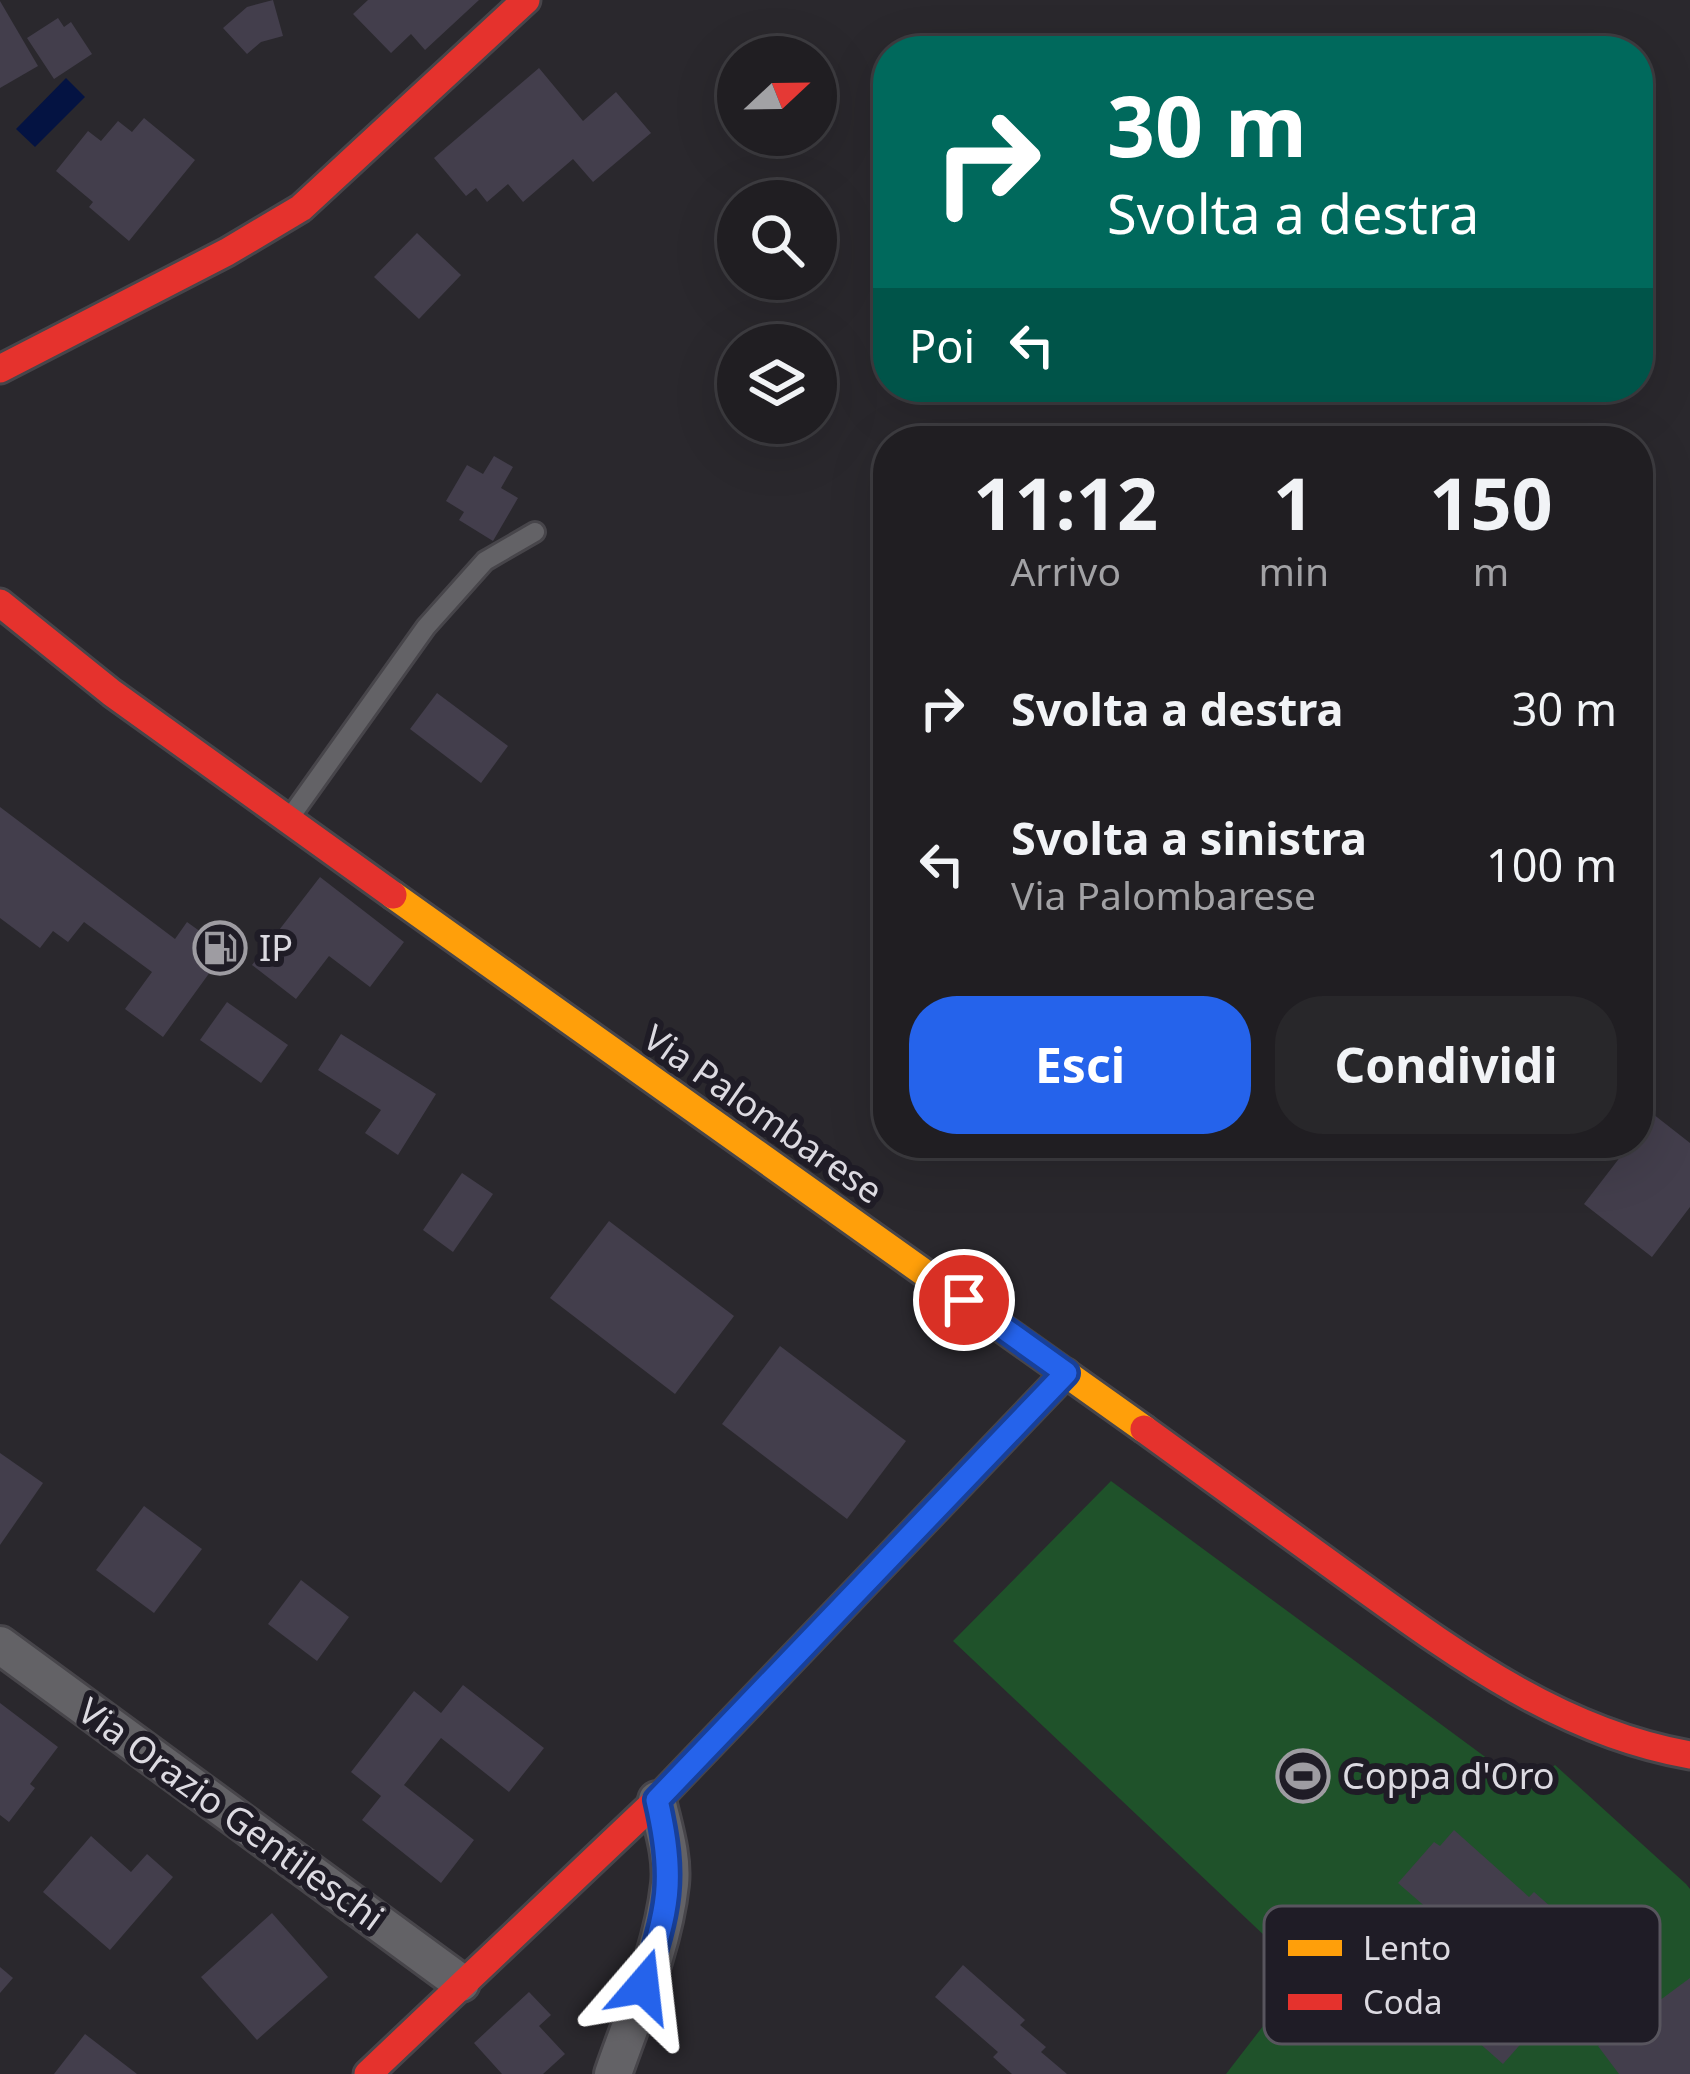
<!DOCTYPE html>
<html lang="it">
<head>
<meta charset="utf-8">
<style>
  :root { --surface:#201e22; --page:#28272a; --text:#f1f3f6; --muted:#a2a2a5; --line:#3d3c40; --accent:#2563eb }
  body { margin:0; font-family:"Noto Sans",sans-serif; background:var(--page); color:var(--text); height:100vh; display:flex; flex-direction:column; font-size:45px; white-space:nowrap }
  * { box-sizing:border-box; margin:0 }
  p { font-size:39px; color:var(--muted) }
  .icon { flex:none; width:66px; height:66px; fill:none; stroke:currentColor; stroke-width:2; stroke-linecap:round; stroke-linejoin:round }
  .map { position:relative; flex:1; overflow:hidden }
  .side { position:absolute; left:873px; top:426px; width:780px; height:732px; display:flex; flex-direction:column; background:var(--surface); border-radius:48px; box-shadow:0 12px 48px #0002,0 0 0 3px var(--line) }
  .side>* { flex:none }
  .top-card { position:absolute; left:873px; top:36px; width:780px; height:366px; border-radius:48px; box-shadow:0 12px 48px #0002,0 0 0 3px var(--line); background:#00695c; color:#fff; overflow:hidden }
  .needle { width:78px; rotate:68deg }
  .tools { position:absolute; left:717px; top:36px; display:grid; gap:24px }
  .tools a { display:grid; place-items:center; width:120px; height:120px; border-radius:50%; background:var(--surface); box-shadow:0 12px 48px #0002,0 0 0 3px var(--line); font-size:60px }
  .pin { position:absolute; display:grid; place-items:center; width:102px; height:102px; color:#fff; margin:-51px; border:6px solid #fff; border-radius:50%; box-shadow:0 3px 12px #0007 }
  .me { position:absolute; width:132px; margin:-66px; rotate:17deg; stroke-linejoin:round; filter:drop-shadow(0 0 9px #0008) }
  .turn { display:flex; align-items:center; gap:42px; height:252px; padding:0 36px; font-size:54px }
  .turn .icon { width:156px; height:156px; stroke-width:2.5 }
  .turn b { display:block; font-size:84px; line-height:102px }
  .then { display:flex; align-items:center; height:114px; padding:0 36px; background:#0003; gap:24px; font-size:45px }
  .eta { display:flex; justify-content:space-evenly; align-items:center; height:204px; text-align:center }
  .eta b { font-size:72px; font-weight:700; line-height:84px }
  .action { display:flex; gap:24px; margin-top:auto; padding:24px 36px }
  .action a { flex:1; height:138px; border-radius:48px; background:var(--accent); color:#fff; font-size:48px; font-weight:700; line-height:138px; text-align:center }
  .action a+a { background:var(--page); color:var(--text) }
  ul { padding:0; list-style:none }
  li { display:flex; align-items:center; gap:36px; height:156px; padding:0 36px }
  li div { flex:1 }
  li b { display:block; font-size:45px }
  li em { font-style:normal }
  .map>svg:first-child { display:block }
</style>
</head>
<body>
<div class="map">
<svg width="1690" height="2074" viewBox="0 0 1690 2074">
  <rect width="100%" height="100%" fill="#2a282d"/>
  <polygon fill="#1f522a" points="1111,1481 1526,1787 1555,1765 1686,1884 1690,1889 1690,2074 1226,2074 1304,1973 953,1641"/>
  <polygon fill="#041342" points="66,78 85,97 35,147 16,129"/>
  <g fill="#433e4c">
    <polygon points="273,0 283,36 261,42 247,54 223,28 247,7"/>
    <polygon points="368,0 479,0 425,50 411,34 391,53 353,14"/>
    <polygon points="0,1 38,66 0,88"/>
    <polygon points="58,18 64,27 71,22 92,54 54,79 27,38"/>
    <polygon points="539,68 583,121 616,92 651,133 593,182 573,159 523,202 508,184 487,202 476,188 466,196 434,158"/>
    <polygon points="144,118 195,160 129,241 89,207 93,202 56,171 88,131 101,141 118,121 132,132"/>
    <polygon points="417,233 461,275 419,319 374,277"/>
    <polygon points="494,456 513,467 501,488 518,498 493,541 459,520 464,512 446,501 467,465 483,474"/>
    <polygon points="437,693 508,746 481,783 410,729"/>
    <polygon points="0,807 175,939 187,922 226,950 163,1037 125,1009 152,972 84,922 68,942 53,931 40,948 0,918"/>
    <polygon points="320,877 404,942 370,987 329,956 296,999 252,965"/>
    <polygon points="227,1002 288,1045 261,1083 200,1040"/>
    <polygon points="341,1034 436,1094 398,1155 365,1133 381,1110 318,1070"/>
    <polygon points="1653,1114 1690,1143 1690,1207 1652,1257 1584,1204 1631,1143 1638,1143 1638,1134"/>
    <polygon points="462,1173 493,1194 453,1252 423,1230"/>
    <polygon points="609,1221 734,1316 675,1394 550,1298"/>
    <polygon points="780,1346 906,1441 847,1519 722,1424"/>
    <polygon points="0,1453 43,1483 0,1545"/>
    <polygon points="144,1506 202,1549 154,1613 96,1570"/>
    <polygon points="301,1580 349,1617 317,1661 268,1624"/>
    <polygon points="463,1685 544,1748 509,1792 441,1738 404,1785 474,1840 441,1883 362,1820 381,1796 351,1772 414,1691 441,1713"/>
    <polygon points="0,1703 58,1747 30,1784 35,1788 9,1822 0,1815"/>
    <polygon points="1454,1830 1529,1897 1534,1892 1602,1952 1503,2064 1442,2010 1510,1933 1483,1909 1459,1936 1398,1883 1434,1842 1440,1846"/>
    <polygon points="91,1836 131,1872 147,1854 173,1877 110,1950 43,1892"/>
    <polygon points="272,1913 328,1977 257,2040 201,1977"/>
    <polygon points="963,1965 1025,2020 1020,2025 1046,2047 1041,2052 1067,2074 1012,2074 993,2057 998,2052 935,1997"/>
    <polygon points="0,1967 13,1978 0,1993"/>
    <polygon points="1690,1978 1690,2074 1619,2074 1598,2046"/>
    <polygon points="529,1992 551,2015 539,2026 565,2054 543,2074 502,2074 474,2043"/>
    <polygon points="85,2034 137,2074 54,2074"/>
  </g>
  <g fill="none" stroke-linecap="round" stroke-linejoin="round">
    <g stroke="#47454a" stroke-width="24">
      <polyline id="lane" points="291,816 426,627 485,561 535,532"/>
    </g>
    <g stroke="#47454a" stroke-width="42">
      <g id="street">
        <polyline points="0,1645 461,1983"/>
        <path d="M 613,2074 C 634,2013 663,1949 670,1884 C 673,1856 663,1827 657,1800"/>
      </g>
    </g>
    <g stroke="#47454a" stroke-width="33">
      <polyline id="slow" points="393,895 1144,1429"/>
    </g>
    <g stroke="#47454a" stroke-width="33">
      <g id="jam">
        <polyline points="0,369 227,252 301,208 526,0"/>
        <polyline points="0,603 112,693 393,895"/>
        <path d="M 1144,1429 C 1211,1477 1277,1526 1344,1574 C 1451,1651 1558,1732 1690,1755"/>
        <polyline points="368,2074 657,1800 1066,1373"/>
      </g>
    </g>
    <use href="#lane" stroke="#636266" stroke-width="18"/>
    <use href="#street" stroke="#636266" stroke-width="36"/>
    <use href="#slow" stroke="#ff9f0a" stroke-width="27"/>
    <use href="#jam" stroke="#e5322d" stroke-width="27"/>
  </g>
  <g fill="none" stroke-linecap="round" stroke-linejoin="round">
    <g stroke="#184099" stroke-width="30">
      <path id="route" d="M 643,1986 C 668,1910 676,1880 657,1800 L 1066,1373 L 964,1300"/>
    </g>
    <use href="#route" stroke="#2563eb" stroke-width="21"/>
  </g>
  <defs>
    <g id="fuel-ring" transform="scale(2.7)"><circle r="9.5" fill="#1f1c26" stroke="#9e9ca2" stroke-width="1.5"/><path d="M-5.5-6h7V0h2V4h1.3V-2.5L3-4.5l.8-.8L6-3V5H2.5V1h-1V6h-7ZM-4.2-4.7v3.2H.2V-4.7Z" fill="#9e9ca2"/></g>
    <g id="stadium-ring" transform="scale(2.7)"><circle r="9.5" fill="#1f1c26" stroke="#9e9ca2" stroke-width="1.5"/><path d="M0-5a6.5 5 0 1 0 0 10a6.5 5 0 1 0 0-10ZM-3.5-1.8h7v3.6h-7Z" fill="#9e9ca2"/></g>
  </defs>
  <g fill-rule="evenodd">
    <use href="#fuel-ring" x="220" y="948"/>
    <use href="#stadium-ring" x="1303" y="1776"/>
  </g>
  <g text-anchor="middle" stroke-width="12" stroke-linejoin="round" paint-order="stroke">
    <g font-size="36" fill="#dcdae1" stroke="#1f1c26" text-anchor="start">
      <text x="259" y="961">IP</text>
      <text x="1342" y="1789">Coppa d'Oro</text>
    </g>
    <g font-size="36" fill="#dcdae1" stroke="#1f1c26">
      <text transform="translate(763 1114) rotate(35)" y="13">Via Palombarese</text>
      <text transform="translate(231 1814) rotate(36)" y="13">Via Orazio Gentileschi</text>
    </g>
  </g>
  <rect x="1264" y="1906" width="396" height="138" rx="18" fill="#1f1c26" stroke="#58555e" stroke-width="3"/>
  <rect x="1288" y="1940" width="54" height="16" fill="#ff9f0a"/>
  <rect x="1288" y="1994" width="54" height="16" fill="#e5322d"/>
  <g font-size="33" fill="#dcdae1">
    <text x="1363" y="1960">Lento</text>
    <text x="1363" y="2014">Coda</text>
  </g>
</svg>
<div class="tools">
<a><svg class="needle" viewBox="-14 -14 28 28"><path d="M0-13l5 13h-10z" fill="#e53935"/><path d="M0 13l5-13h-10z" fill="#a2a2a5"/></svg></a>
<a><svg class="icon" aria-label="search" viewBox="0 0 24 24"><circle cx="10" cy="10" r="6"/><path d="M15 15l6 6"/></svg></a>
<a><svg class="icon" aria-label="layers" viewBox="0 0 24 24"><path d="M12 4l9 5-9 5-9-5zM3 14l9 5 9-5"/></svg></a>
</div>
<div class="pin" style="left:964px;top:1300px;background:#d93025"><svg class="icon" aria-label="arrive" viewBox="0 0 24 24"><path d="M6 21V4h12l-3 4 3 4H6"/></svg></div>
<svg class="me" style="left:643px;top:1986px" viewBox="-20 -20 40 40"><path d="M0-17L14 15 0 8-14 15z" fill="#2563eb" stroke="#fff" stroke-width="4"/></svg>
<div class="top-card">
<div class="turn"><svg class="icon" aria-label="right" viewBox="0 0 24 24"><path d="M7 20v-9h11M14 6l5 5-5 5"/></svg><div><b>30 m</b>Svolta a destra</div></div>
<div class="then">Poi<svg class="icon" aria-label="left" viewBox="0 0 24 24"><path d="M17 20v-9H6M10 6l-5 5 5 5"/></svg></div>
</div>
<section class="side">
<div class="eta">
<div><b>11:12</b><p>Arrivo</p></div>
<div><b>1</b><p>min</p></div>
<div><b>150</b><p>m</p></div>
</div>
<ul>
<li><svg class="icon" aria-label="right" viewBox="0 0 24 24"><path d="M7 20v-9h11M14 6l5 5-5 5"/></svg><div><b>Svolta a destra</b></div><em>30 m</em></li>
<li><svg class="icon" aria-label="left" viewBox="0 0 24 24"><path d="M17 20v-9H6M10 6l-5 5 5 5"/></svg><div><b>Svolta a sinistra</b><p>Via Palombarese</p></div><em>100 m</em></li>
</ul>
<div class="action"><a>Esci</a><a>Condividi</a></div>
</section>
</div>
</body>
</html>
